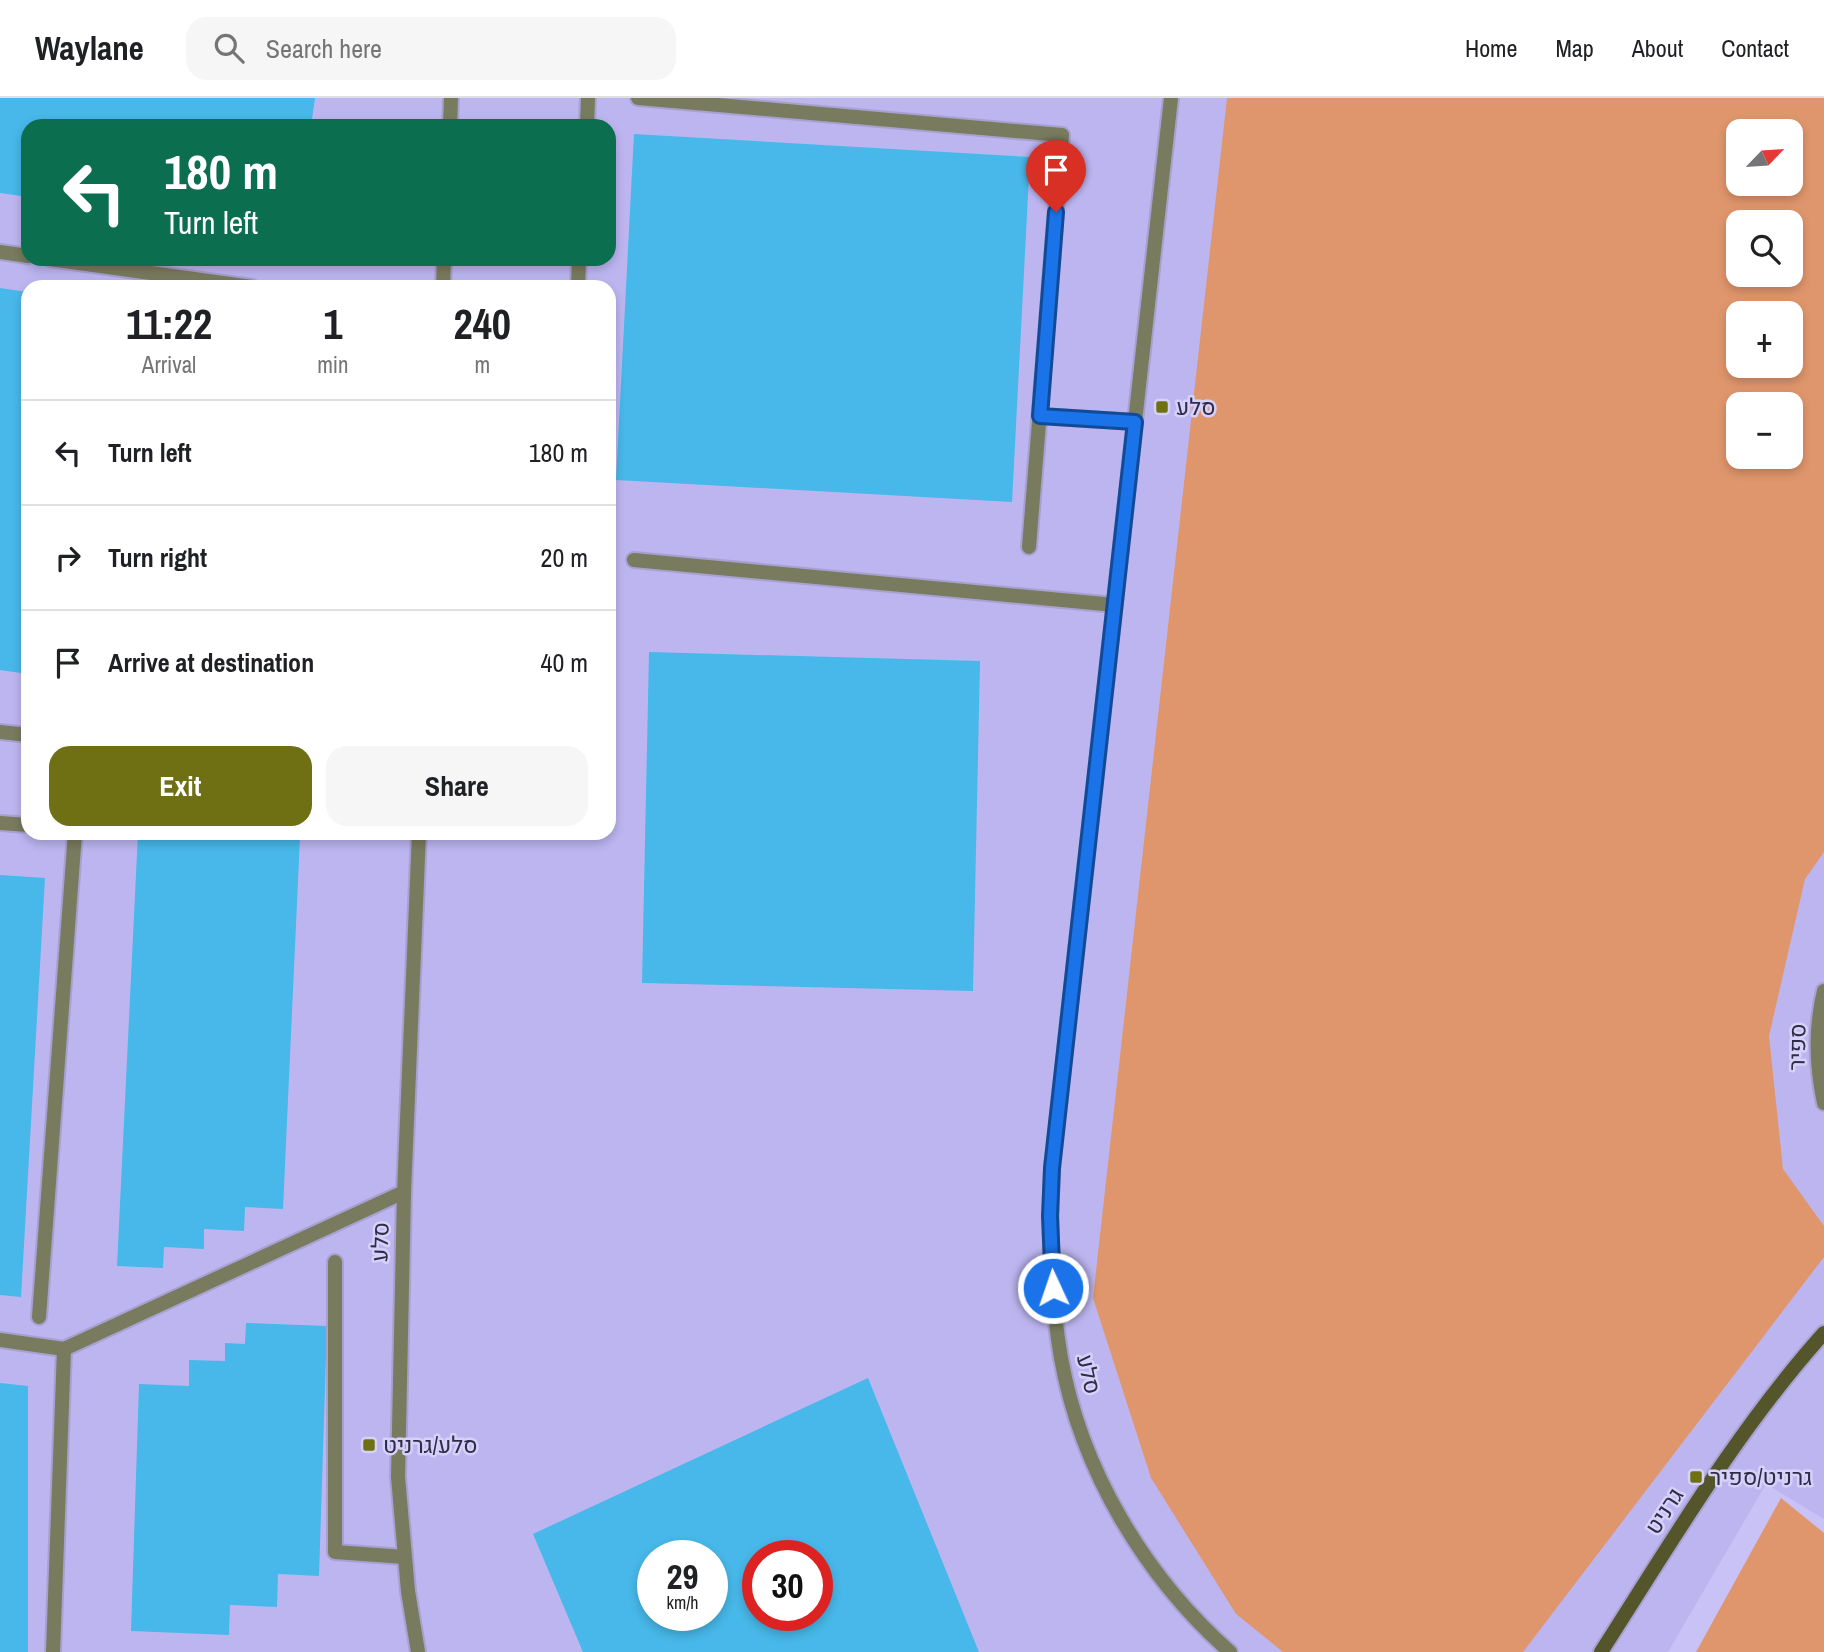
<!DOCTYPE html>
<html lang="en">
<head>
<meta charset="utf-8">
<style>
  :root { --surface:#fff; --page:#f6f6f6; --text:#202124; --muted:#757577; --line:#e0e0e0; --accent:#6e7013 }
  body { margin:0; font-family:"Archivo Narrow",Heebo,sans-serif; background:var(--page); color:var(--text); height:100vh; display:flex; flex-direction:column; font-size:26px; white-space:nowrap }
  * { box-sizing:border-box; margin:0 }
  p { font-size:23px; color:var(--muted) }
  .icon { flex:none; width:38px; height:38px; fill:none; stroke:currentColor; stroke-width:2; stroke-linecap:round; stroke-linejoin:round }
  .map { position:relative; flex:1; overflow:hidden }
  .sheet { position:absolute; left:21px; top:182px; width:595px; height:560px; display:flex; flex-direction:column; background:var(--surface); border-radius:21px; box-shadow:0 4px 10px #0003 }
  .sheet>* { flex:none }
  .banner { position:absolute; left:21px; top:21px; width:595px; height:147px; border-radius:21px; box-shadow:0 4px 10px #0003; background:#0b6e4f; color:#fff; overflow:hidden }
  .needle { width:46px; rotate:65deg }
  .controls { position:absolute; left:1726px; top:21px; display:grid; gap:14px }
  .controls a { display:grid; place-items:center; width:77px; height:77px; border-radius:14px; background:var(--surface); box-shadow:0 4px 10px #0003; font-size:35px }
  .speed { position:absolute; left:637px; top:1442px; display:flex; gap:14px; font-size:35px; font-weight:700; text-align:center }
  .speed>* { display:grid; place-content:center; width:91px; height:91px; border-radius:50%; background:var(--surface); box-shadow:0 4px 10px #0003; line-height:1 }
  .speed small { font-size:18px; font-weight:400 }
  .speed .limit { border:10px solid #d22; background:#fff; color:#111 }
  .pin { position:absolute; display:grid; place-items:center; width:60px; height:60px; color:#fff; margin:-72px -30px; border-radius:50% 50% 50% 0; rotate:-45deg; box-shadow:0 0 7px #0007 }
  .pin .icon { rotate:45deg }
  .me { position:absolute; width:77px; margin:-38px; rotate:357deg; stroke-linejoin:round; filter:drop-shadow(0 0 5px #0008) }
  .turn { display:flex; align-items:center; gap:24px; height:147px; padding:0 28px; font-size:32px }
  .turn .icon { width:91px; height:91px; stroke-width:2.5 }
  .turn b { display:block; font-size:49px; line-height:60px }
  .eta { display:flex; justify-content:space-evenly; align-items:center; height:119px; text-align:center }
  .eta b { font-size:42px; font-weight:700; line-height:49px }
  .action { display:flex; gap:14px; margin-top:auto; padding:14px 28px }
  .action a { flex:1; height:80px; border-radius:21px; background:var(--accent); color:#fff; font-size:28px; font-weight:700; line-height:80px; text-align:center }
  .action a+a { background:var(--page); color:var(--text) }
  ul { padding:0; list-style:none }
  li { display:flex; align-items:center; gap:21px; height:105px; padding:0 28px; border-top:2px solid var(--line) }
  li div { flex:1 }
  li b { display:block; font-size:26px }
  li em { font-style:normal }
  header { display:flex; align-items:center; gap:42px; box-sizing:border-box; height:98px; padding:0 35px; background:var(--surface); border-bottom:2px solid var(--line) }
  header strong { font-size:33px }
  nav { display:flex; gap:38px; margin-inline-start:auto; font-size:24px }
  .search { width:490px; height:63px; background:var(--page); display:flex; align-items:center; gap:18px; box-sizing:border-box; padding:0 24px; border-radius:21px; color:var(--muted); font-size:26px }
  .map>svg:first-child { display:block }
</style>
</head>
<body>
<header>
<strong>Waylane</strong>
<div class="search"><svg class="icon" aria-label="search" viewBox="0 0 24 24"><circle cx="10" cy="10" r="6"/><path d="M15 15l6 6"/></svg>Search here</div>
<nav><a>Home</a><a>Map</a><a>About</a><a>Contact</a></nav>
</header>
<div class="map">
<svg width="1824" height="1554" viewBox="0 0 1824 1554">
  <rect width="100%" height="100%" fill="#c9c2f7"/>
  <path fill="#bdb5f0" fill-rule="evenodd" d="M 0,0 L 1824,0 L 1824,1421 L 1766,1386 L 1668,1554 L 0,1554 ZM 28,28 L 609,28 L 609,161 L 28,161 ZM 1738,33 L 1790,33 L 1790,86 L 1738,86 ZM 1738,124 L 1790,124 L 1790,177 L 1738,177 ZM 28,189 L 609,189 L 609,735 L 28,735 ZM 1738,215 L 1790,215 L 1790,268 L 1738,268 ZM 1738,306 L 1790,306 L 1790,359 L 1738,359 ZM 653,1458 L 712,1458 L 712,1517 L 653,1517 ZM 758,1458 L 817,1458 L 817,1517 L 758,1517 Z"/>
  <g fill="#e0966c" fill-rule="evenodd">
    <path d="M 1227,0 L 1824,0 L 1824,754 L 1805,781 L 1769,938 L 1783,1071 L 1824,1128 L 1824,1159 L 1523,1554 L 1283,1554 L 1236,1516 L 1151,1380 L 1093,1200 ZM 1738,33 L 1790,33 L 1790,86 L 1738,86 ZM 1738,124 L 1790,124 L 1790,177 L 1738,177 ZM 1738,215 L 1790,215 L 1790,268 L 1738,268 ZM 1738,306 L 1790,306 L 1790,359 L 1738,359 Z"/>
    <polygon points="1781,1400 1824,1435 1824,1554 1696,1554"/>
  </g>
  <g fill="#47b8e9" fill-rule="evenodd">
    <polygon points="0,0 315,0 311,28 28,28 28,99 0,95"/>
    <polygon points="634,36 1030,59 1012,404 616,382"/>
    <polygon points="0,190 28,194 28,576 0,572"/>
    <polygon points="649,554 980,563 973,893 642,885"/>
    <polygon points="138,735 219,735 300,739 283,1111 245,1109 244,1133 204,1131 204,1151 164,1149 163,1170 117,1168"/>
    <polygon points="0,777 45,780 21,1199 0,1197"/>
    <polygon points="246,1225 327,1228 319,1478 278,1476 277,1509 230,1507 229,1537 131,1533 139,1286 189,1288 189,1262 225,1263 225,1245 245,1246"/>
    <path d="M 868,1280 L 979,1554 L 583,1554 L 533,1436 ZM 653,1458 L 712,1458 L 712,1517 L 653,1517 ZM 758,1458 L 817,1458 L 817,1517 L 758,1517 Z"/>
    <polygon points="0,1285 28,1288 28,1554 0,1554"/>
  </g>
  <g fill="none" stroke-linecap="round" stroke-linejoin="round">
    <g stroke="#a7a1d0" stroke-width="18">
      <g id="lane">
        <polyline points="638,0 1062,37 1029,449"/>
        <polyline points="587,28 588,0"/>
        <polyline points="0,154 28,158"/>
        <polyline points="50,161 252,189"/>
        <polyline points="578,189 579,161"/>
        <polyline points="1040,318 1135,324"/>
        <polyline points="634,462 1115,507"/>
        <polyline points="0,634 28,637"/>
        <polyline points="0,725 28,727"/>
        <polyline points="335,1164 335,1454 405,1459"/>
        <polyline points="39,1219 75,735"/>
        <polyline points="0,1242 64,1251 404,1094"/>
        <polyline points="53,1554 64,1251"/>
      </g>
    </g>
    <g stroke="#a7a1d0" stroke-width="18">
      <g id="street">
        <path d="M 1171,0 L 1052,1070 C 1049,1134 1050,1197 1061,1260 C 1081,1372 1145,1479 1230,1554"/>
        <polyline points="450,28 451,0"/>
        <polyline points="443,189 444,161"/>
        <path d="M 1824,893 C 1815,930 1816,968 1824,1005"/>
        <polyline points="418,1554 408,1493 398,1379 404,1094 419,735"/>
      </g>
    </g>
    <g stroke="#a7a1d0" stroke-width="18">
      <path id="secondary" d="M 1601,1554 C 1671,1445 1737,1332 1824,1235"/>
    </g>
    <use href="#lane" stroke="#797b5e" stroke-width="14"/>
    <use href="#street" stroke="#797b5e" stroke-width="14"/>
    <use href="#secondary" stroke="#54552a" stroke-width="14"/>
  </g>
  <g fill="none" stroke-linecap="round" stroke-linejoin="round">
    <g stroke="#114b97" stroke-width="18">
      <polyline id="route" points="1053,1190 1050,1118 1052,1070 1135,324 1040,318 1056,114"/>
    </g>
    <use href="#route" stroke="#1a73e8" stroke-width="12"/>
  </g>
  <g fill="#6e7013" stroke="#d6d1fa" stroke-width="2.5">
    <rect x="1155" y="302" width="14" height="14" rx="3.5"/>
    <rect x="362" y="1340" width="14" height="14" rx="3.5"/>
    <rect x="1689" y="1372" width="14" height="14" rx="3.5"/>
  </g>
  <g text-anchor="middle" stroke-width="5" stroke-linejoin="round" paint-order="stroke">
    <g font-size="23" fill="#302c46" stroke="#d6d1fa" text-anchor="start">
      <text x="1176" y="317">סלע</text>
      <text x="383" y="1355">סלע/גרניט</text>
      <text x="1710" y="1387">גרניט/ספיר</text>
    </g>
    <g font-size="23" fill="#302c46" stroke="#d6d1fa">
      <text transform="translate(1797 949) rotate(-89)" y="8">ספיר</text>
      <text transform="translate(380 1144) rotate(-88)" y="8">סלע</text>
      <text transform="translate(1089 1276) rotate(77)" y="8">סלע</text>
      <text transform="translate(1664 1413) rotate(-57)" y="8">גרניט</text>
    </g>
  </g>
</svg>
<div class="controls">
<a><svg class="needle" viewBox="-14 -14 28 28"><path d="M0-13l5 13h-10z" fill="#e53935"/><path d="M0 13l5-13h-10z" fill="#757577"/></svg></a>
<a><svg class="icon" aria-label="search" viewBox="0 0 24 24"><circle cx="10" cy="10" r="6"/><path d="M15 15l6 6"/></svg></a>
<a>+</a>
<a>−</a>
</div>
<div class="speed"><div>29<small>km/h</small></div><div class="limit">30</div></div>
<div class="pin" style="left:1056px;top:114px;background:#d93025"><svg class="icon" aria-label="arrive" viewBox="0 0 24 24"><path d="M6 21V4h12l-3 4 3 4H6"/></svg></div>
<svg class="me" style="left:1053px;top:1190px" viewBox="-20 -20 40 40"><circle r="17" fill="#1a73e8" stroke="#fff" stroke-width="3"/><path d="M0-11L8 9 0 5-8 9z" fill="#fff"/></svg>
<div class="banner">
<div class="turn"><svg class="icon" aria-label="left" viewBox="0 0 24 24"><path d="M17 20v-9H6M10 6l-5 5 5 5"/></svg><div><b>180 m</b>Turn left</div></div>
</div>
<section class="sheet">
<div class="eta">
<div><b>11:22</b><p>Arrival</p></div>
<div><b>1</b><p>min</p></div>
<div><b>240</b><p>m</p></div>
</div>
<ul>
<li><svg class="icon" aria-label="left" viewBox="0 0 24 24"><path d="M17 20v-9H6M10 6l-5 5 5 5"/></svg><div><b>Turn left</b></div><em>180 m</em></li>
<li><svg class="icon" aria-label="right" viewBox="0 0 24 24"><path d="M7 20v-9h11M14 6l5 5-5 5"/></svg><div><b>Turn right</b></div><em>20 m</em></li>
<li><svg class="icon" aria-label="arrive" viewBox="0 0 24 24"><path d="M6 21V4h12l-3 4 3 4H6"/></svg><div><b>Arrive at destination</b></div><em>40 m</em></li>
</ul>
<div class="action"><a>Exit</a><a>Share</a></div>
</section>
</div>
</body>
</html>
